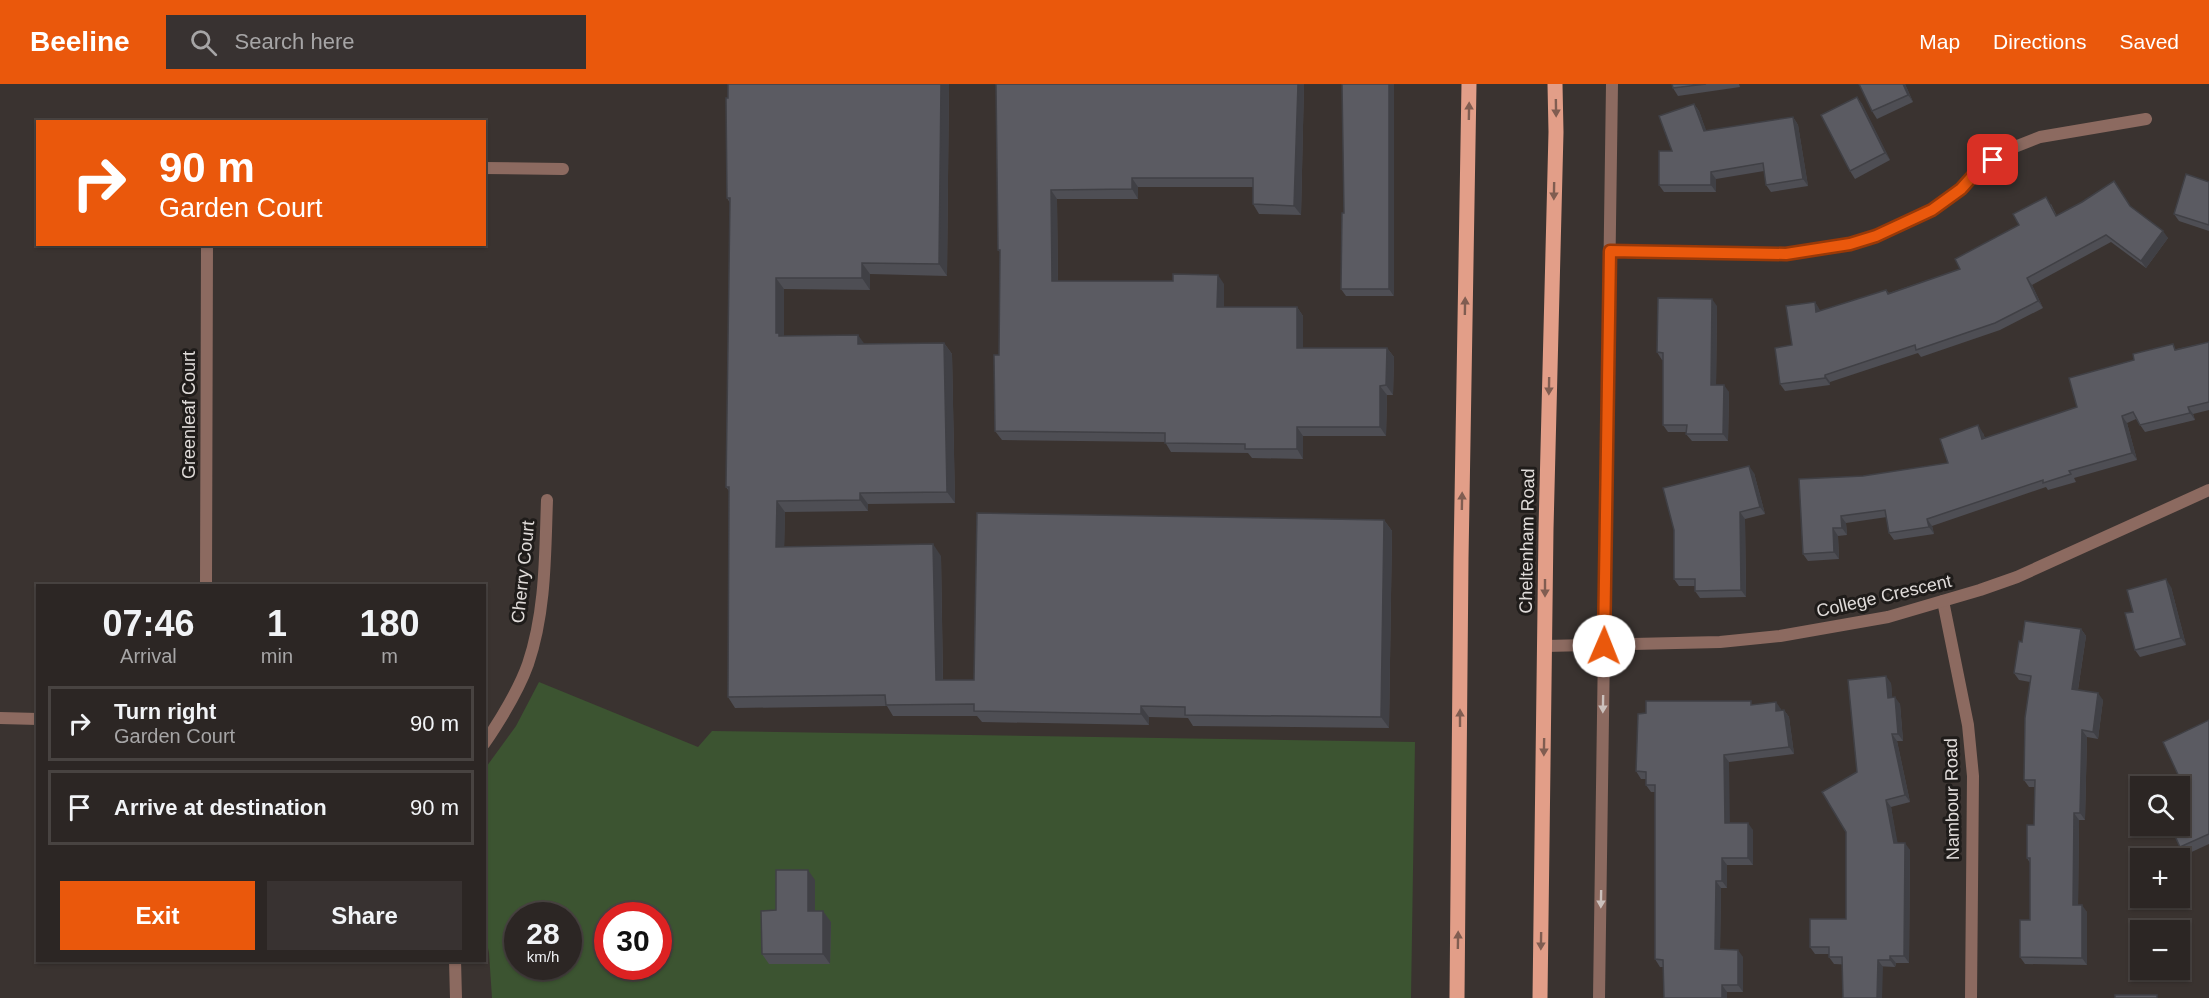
<!DOCTYPE html>
<html lang="en">
<head>
<meta charset="utf-8">
<style>
  :root { --surface:#2c2624; --page:#383231; --text:#f1f3f6; --muted:#a6a5a6; --line:#484341; --accent:#ea580c }
  body { margin:0; font-family:Helvetica,sans-serif; background:var(--page); color:var(--text); height:100vh; display:flex; flex-direction:column; font-size:22px; white-space:nowrap }
  * { box-sizing:border-box; margin:0 }
  p { font-size:20px; color:var(--muted) }
  .icon { flex:none; width:33px; height:33px; fill:none; stroke:currentColor; stroke-width:2; stroke-linecap:round; stroke-linejoin:round }
  .map { position:relative; flex:1; overflow:hidden }
  .drawer { position:absolute; left:36px; top:500px; width:450px; height:378px; display:flex; flex-direction:column; background:var(--surface); border-radius:0px; box-shadow:0 2px 4px #0004,0 0 0 2px var(--line) }
  .drawer>* { flex:none }
  .hud { position:absolute; left:36px; top:36px; width:450px; height:126px; border-radius:0px; box-shadow:0 2px 4px #0004,0 0 0 2px var(--line); background:#ea580c; color:#fff; overflow:hidden }
  .fabs { position:absolute; left:2130px; top:692px; display:grid; gap:12px }
  .fabs a { display:grid; place-items:center; width:60px; height:60px; border-radius:0px; background:var(--surface); box-shadow:0 2px 4px #0004,0 0 0 2px var(--line); font-size:30px }
  .speed { position:absolute; left:504px; top:818px; display:flex; gap:12px; font-size:30px; font-weight:700; text-align:center }
  .speed>* { display:grid; place-content:center; width:78px; height:78px; border-radius:50%; background:var(--surface); box-shadow:0 2px 4px #0004,0 0 0 2px var(--line); line-height:1 }
  .speed small { font-size:15px; font-weight:400 }
  .speed .limit { border:9px solid #d22; background:#fff; color:#111 }
  .pin { position:absolute; display:grid; place-items:center; width:51px; height:51px; color:#fff; margin:-26px; border-radius:12px; box-shadow:0 3px 9px #0006 }
  .me { position:absolute; width:66px; margin:-33px; rotate:1deg; stroke-linejoin:round; filter:drop-shadow(0 0 4px #0008) }
  .turn { display:flex; align-items:center; gap:21px; height:126px; padding:0 24px; font-size:27px }
  .turn .icon { width:78px; height:78px; stroke-width:2.5 }
  .turn b { display:block; font-size:42px; line-height:51px }
  .eta { display:flex; justify-content:space-evenly; align-items:center; height:102px; text-align:center }
  .eta b { font-size:36px; font-weight:700; line-height:42px }
  .action { display:flex; gap:12px; margin-top:auto; padding:12px 24px }
  .action a { flex:1; height:69px; border-radius:0px; background:var(--accent); color:#fff; font-size:24px; font-weight:700; line-height:69px; text-align:center }
  .action a+a { background:var(--page); color:var(--text) }
  ul { padding:0; list-style:none }
  li { display:flex; align-items:center; gap:18px; height:75px; margin:0 12px 9px; padding:0 12px; border:3px solid var(--line); border-radius:0px }
  li div { flex:1 }
  li b { display:block; font-size:22px }
  li em { font-style:normal }
  header { display:flex; align-items:center; gap:36px; box-sizing:border-box; height:84px; padding:0 30px; background:var(--accent); color:#fff }
  header strong { font-size:28px }
  nav { display:flex; gap:33px; margin-inline-start:auto; font-size:21px }
  .search { width:420px; height:54px; background:var(--page); display:flex; align-items:center; gap:15px; box-sizing:border-box; padding:0 21px; border-radius:0px; color:var(--muted); font-size:22px }
  .map>svg:first-child { display:block }
</style>
</head>
<body>
<header>
<strong>Beeline</strong>
<div class="search"><svg class="icon" aria-label="search" viewBox="0 0 24 24"><circle cx="10" cy="10" r="6"/><path d="M15 15l6 6"/></svg>Search here</div>
<nav><a>Map</a><a>Directions</a><a>Saved</a></nav>
</header>
<div class="map">
<svg width="2209" height="914" viewBox="0 0 2209 914">
  <rect width="100%" height="100%" fill="#3a3330"/>
  <path fill="#3c5431" fill-rule="evenodd" d="M 539,598 L 698,663 L 712,647 L 1415,658 L 1411,914 L 492,914 L 489,869 L 484,844 L 484,686 L 516,642 ZM 518,831 L 568,831 L 568,882 L 518,882 ZM 608,831 L 658,831 L 658,882 L 608,882 Z"/>
  <g fill="none" stroke-linecap="round" stroke-linejoin="round">
    <g stroke="#8c6a60" stroke-width="12">
      <polyline points="484,84 563,85"/>
      <polyline points="1610,167 1786,170 1850,160 1876,152 1933,126 1961,105 1978,86 2007,66 2040,53 2146,35"/>
      <polyline points="206,501 207,160"/>
      <polyline points="1943,517 1968,641 1973,692 1971,914"/>
      <polyline points="1545,562 1720,558 1780,552 1888,533 1980,506 2017,493 2209,406"/>
      <polyline points="0,634 38,635"/>
      <path d="M 484,660 C 501,635 518,608 528,580 C 546,527 545,470 547,416"/>
      <polyline points="455,876 456,914"/>
      <polyline points="1599,914 1612,0"/>
    </g>
    <g stroke="#e29e88" stroke-width="15">
      <polyline points="1457,914 1461,475 1469,0"/>
      <polyline points="1540,914 1546,445 1556,48 1555,0"/>
    </g>
  </g>
  <g fill="#4e4e54">
    <polygon points="949,0 947,192 870,190 870,206 784,205 784,252 864,260 944,259 952,270 955,419 868,420 868,427 785,428 784,463 941,472 943,596 974,596 1384,436 1392,447 1389,644 1193,642 1188,634 1149,633 1149,641 982,638 977,632 893,632 887,622 735,624 728,613 729,407 726,403 730,119 727,114"/>
    <polygon points="996,0 1304,0 1301,131 1259,130 1253,120 1253,103 1138,103 1138,115 1057,115 1058,197 1224,200 1224,223 1297,223 1303,232 1303,264 1387,264 1394,273 1393,311 1387,311 1386,352 1303,352 1303,375 1252,374 1248,369 1171,368 1165,358 1002,356 995,347 999,271 1000,168 998,166"/>
    <polygon points="1672,0 1739,0 1740,3 1678,12 1673,4"/>
    <polygon points="1859,0 1905,0 1913,18 1877,35 1872,27"/>
    <polygon points="1857,13 1862,20 1890,76 1855,95 1850,87"/>
    <polygon points="1694,20 1699,27 1706,47 1793,33 1798,41 1808,102 1771,108 1766,101 1764,87 1716,95 1716,108 1664,108 1659,101 1672,67"/>
    <polygon points="2209,98 2209,147 2179,137 2174,130"/>
    <polygon points="2051,120 2057,132 2131,123 2168,154 2146,184 2111,158 2032,201 2043,224 2000,246 1921,273 1918,269 1830,298 1830,301 1785,307 1780,300 1792,261 1815,218 1820,227 1886,206 1889,209 1960,185 2019,141"/>
    <polygon points="1344,129 1394,212 1346,212 1341,205"/>
    <polygon points="1717,222 1716,301 1729,308 1728,357 1692,357 1686,350 1687,348 1668,348 1663,341 1663,276 1662,276 1657,268"/>
    <polygon points="2209,258 2209,326 2193,330 2195,336 2145,348 2136,335 2127,339 2137,376 2074,394 2076,398 2048,406 2046,403 1932,442 1934,450 1894,456 1889,449 1887,433 1846,439 1847,451 1838,452 1839,475 1808,477 1803,470 1863,392 1948,379 1983,349 1985,354 2077,323 2177,265"/>
    <polygon points="1754,389 1765,430 1745,435 1746,513 1700,514 1695,507 1695,502 1679,502 1674,495"/>
    <polygon points="2171,503 2186,561 2140,573 2135,566 2133,528"/>
    <polygon points="2081,545 2086,552 2078,606 2103,616 2098,655 2087,653 2085,736 2079,736 2078,821 2087,828 2087,881 2025,880 2020,873 2030,836 2030,779 2027,774 2034,741 2035,703 2029,703 2024,696 2030,598 2019,596 2014,589 2022,558"/>
    <polygon points="1891,599 1892,614 1900,620 1903,657 1897,657 1910,718 1891,723 1897,759 1910,766 1909,879 1896,879 1895,883 1834,880 1829,873 1829,870 1815,870 1810,863 1846,835 1857,688"/>
    <polygon points="1753,621 1781,625 1781,627 1784,626 1789,633 1794,670 1729,678 1729,739 1753,746 1753,781 1727,781 1727,804 1721,804 1720,866 1743,873 1743,908 1727,908 1727,914 1664,914 1663,883 1660,883 1655,875 1655,708 1651,708 1646,701 1646,695 1641,695 1636,687"/>
    <polygon points="2209,636 2209,760 2185,771 2180,763 2187,710"/>
    <polygon points="815,796 815,827 831,838 830,880 769,880 762,870 776,826"/>
  </g>
  <g fill="#404045">
    <polygon points="941,0 949,0 947,192 939,180"/>
    <polygon points="1298,0 1304,0 1301,131 1294,122"/>
    <polygon points="1389,0 1394,0 1394,212 1389,205"/>
    <polygon points="1903,0 1905,0 1913,18 1908,11"/>
    <polygon points="1857,13 1862,20 1890,76 1885,69"/>
    <polygon points="1694,20 1699,27 1709,54 1704,47"/>
    <polygon points="1793,33 1798,41 1808,102 1803,95"/>
    <polygon points="1711,88 1716,95 1716,108 1711,101"/>
    <polygon points="1132,94 1138,103 1138,115 1132,105"/>
    <polygon points="1051,106 1057,115 1058,206 1052,197"/>
    <polygon points="2163,147 2168,154 2146,184 2141,177"/>
    <polygon points="862,179 870,190 870,206 862,194"/>
    <polygon points="1218,191 1224,200 1224,233 1217,223"/>
    <polygon points="776,194 784,205 784,257 776,249"/>
    <polygon points="2027,194 2032,201 2043,224 2038,217"/>
    <polygon points="1712,215 1717,222 1716,308 1711,301"/>
    <polygon points="1815,218 1820,226 1821,236 1816,228"/>
    <polygon points="1297,223 1303,232 1303,273 1297,264"/>
    <polygon points="858,251 866,262 858,260"/>
    <polygon points="944,259 952,270 955,419 947,408"/>
    <polygon points="1387,264 1394,273 1393,311 1386,301"/>
    <polygon points="1825,291 1830,298 1830,301 1825,294"/>
    <polygon points="1724,301 1729,308 1728,357 1723,350"/>
    <polygon points="1380,302 1387,311 1386,352 1380,343"/>
    <polygon points="2188,323 2193,330 2195,336 2190,329"/>
    <polygon points="2122,332 2127,339 2137,376 2132,369"/>
    <polygon points="1978,341 1983,349 1987,362 1982,355"/>
    <polygon points="1297,343 1303,352 1303,375 1297,365"/>
    <polygon points="1749,382 1754,389 1765,430 1760,423"/>
    <polygon points="860,409 868,420 868,427 860,416"/>
    <polygon points="777,417 785,428 784,474 776,463"/>
    <polygon points="1740,428 1745,435 1746,513 1741,506"/>
    <polygon points="1841,432 1846,439 1847,451 1842,444"/>
    <polygon points="1927,435 1932,442 1934,450 1929,443"/>
    <polygon points="1384,436 1392,447 1389,644 1381,633"/>
    <polygon points="1833,444 1838,452 1839,475 1834,468"/>
    <polygon points="933,460 941,472 943,607 936,596"/>
    <polygon points="2166,495 2171,503 2186,561 2181,554"/>
    <polygon points="2081,545 2086,552 2077,612 2072,605"/>
    <polygon points="1886,592 1891,599 1893,621 1888,614"/>
    <polygon points="2098,609 2103,616 2098,655 2093,648"/>
    <polygon points="1895,613 1900,620 1903,657 1898,650"/>
    <polygon points="1776,618 1781,625 1781,634 1776,627"/>
    <polygon points="1141,622 1149,633 1149,641 1141,630"/>
    <polygon points="1784,626 1789,633 1794,670 1789,663"/>
    <polygon points="2082,646 2087,653 2085,736 2080,729"/>
    <polygon points="1892,650 1897,657 1910,718 1905,711"/>
    <polygon points="1724,671 1729,678 1730,746 1725,739"/>
    <polygon points="1886,716 1891,723 1899,766 1894,759"/>
    <polygon points="2074,729 2079,736 2078,828 2073,821"/>
    <polygon points="1748,739 1753,746 1753,781 1748,774"/>
    <polygon points="1905,759 1910,766 1909,879 1904,872"/>
    <polygon points="1722,774 1727,781 1727,804 1722,797"/>
    <polygon points="808,786 815,796 815,837 808,827"/>
    <polygon points="1716,797 1721,804 1720,873 1715,865"/>
    <polygon points="2082,821 2087,828 2087,881 2082,874"/>
    <polygon points="823,827 831,838 830,880 823,870"/>
    <polygon points="1738,866 1743,873 1743,908 1738,901"/>
    <polygon points="1890,872 1896,879 1895,883 1890,876"/>
    <polygon points="1878,876 1883,883 1882,914 1877,914"/>
    <polygon points="1722,901 1727,908 1727,914 1722,914"/>
  </g>
  <g fill="#5b5b62" stroke="#404045" stroke-width="1.5">
    <polygon points="728,0 941,0 939,180 862,179 862,194 776,194 776,249 779,249 779,252 858,251 858,260 944,259 947,408 860,409 860,416 777,417 776,463 933,460 936,596 974,596 977,429 1384,436 1381,633 1185,631 1185,623 1141,622 1141,630 974,627 974,620 886,621 885,611 728,613 729,403 726,403 730,114 727,114 726,14 728,14"/>
    <polygon points="996,0 1298,0 1294,122 1253,120 1253,94 1132,94 1132,105 1051,106 1052,197 1173,197 1173,190 1218,191 1217,223 1297,223 1297,264 1387,264 1386,301 1380,302 1380,343 1297,343 1297,365 1245,365 1245,360 1165,359 1165,349 995,347 994,271 999,271 1000,166 998,166"/>
    <polygon points="1342,0 1389,0 1389,205 1341,205 1342,129 1344,129"/>
    <polygon points="1672,0 1706,0 1673,4"/>
    <polygon points="1859,0 1903,0 1908,11 1872,27"/>
    <polygon points="1857,13 1885,69 1850,87 1821,31"/>
    <polygon points="1694,20 1704,47 1793,33 1803,95 1766,101 1763,79 1711,88 1711,101 1659,101 1659,67 1672,67 1659,32"/>
    <polygon points="2186,90 2209,98 2209,141 2174,130"/>
    <polygon points="2114,97 2130,122 2163,147 2141,177 2106,151 2027,194 2038,217 1995,239 1916,266 1915,261 1825,291 1825,294 1780,300 1775,264 1792,261 1786,222 1815,218 1816,228 1886,206 1888,210 1960,185 1955,175 2019,141 2013,130 2046,113 2056,132 2082,118"/>
    <polygon points="1658,214 1712,215 1711,301 1724,301 1723,350 1686,350 1687,341 1663,341 1663,269 1657,268"/>
    <polygon points="2209,258 2209,318 2188,323 2190,329 2140,341 2133,328 2122,332 2132,369 2069,387 2071,390 2043,399 2043,396 1927,435 1929,443 1889,449 1885,426 1841,432 1842,444 1833,444 1834,468 1803,470 1799,395 1863,392 1948,379 1940,355 1978,341 1982,355 2077,323 2069,294 2134,276 2133,270 2173,260 2175,266"/>
    <polygon points="1749,382 1760,423 1740,428 1741,506 1695,507 1695,495 1674,495 1674,446 1663,404"/>
    <polygon points="2166,495 2181,554 2135,566 2125,529 2133,528 2127,506"/>
    <polygon points="2025,537 2081,545 2072,605 2098,609 2093,648 2082,646 2080,729 2074,729 2073,821 2082,821 2082,874 2020,873 2020,836 2030,836 2030,774 2027,774 2027,741 2034,741 2035,696 2024,696 2025,634 2031,592 2014,589 2019,557 2022,558"/>
    <polygon points="1886,592 1888,614 1895,613 1898,650 1892,650 1905,711 1886,716 1894,759 1905,759 1904,872 1890,872 1890,876 1878,876 1877,914 1843,914 1842,873 1829,873 1829,863 1810,863 1810,835 1846,835 1846,748 1822,708 1857,688 1848,596"/>
    <polygon points="1646,617 1751,617 1751,621 1776,618 1776,627 1784,626 1789,663 1724,671 1725,739 1748,739 1748,774 1722,774 1722,797 1716,797 1715,865 1738,866 1738,901 1722,901 1722,914 1664,914 1663,876 1655,875 1655,701 1646,701 1646,688 1636,687 1638,630 1646,629"/>
    <polygon points="2209,636 2209,750 2180,763 2170,741 2180,741 2180,713 2187,710 2163,658"/>
    <polygon points="776,786 808,786 808,827 823,827 823,870 762,870 761,827 776,826"/>
    <rect x="2115" y="911" width="42" height="3"/>
  </g>
  <defs><path id="oneway-solid" d="M-6-.8H1V-3.2L6.5 0L1 3.2V.8H-6Z" transform="scale(1.5)"/></defs>
  <g fill="#805d51">
    <use href="#oneway-solid" transform="translate(1556 24) rotate(89)"/>
    <use href="#oneway-solid" transform="translate(1469 27) rotate(-89)"/>
    <use href="#oneway-solid" transform="translate(1554 107) rotate(91)"/>
    <use href="#oneway-solid" transform="translate(1465 222) rotate(-89)"/>
    <use href="#oneway-solid" transform="translate(1549 302) rotate(91)"/>
    <use href="#oneway-solid" transform="translate(1462 417) rotate(-89)"/>
    <use href="#oneway-solid" transform="translate(1545 504) rotate(90)"/>
    <use href="#oneway-solid" transform="translate(1460 634) rotate(-90)"/>
    <use href="#oneway-solid" transform="translate(1544 663) rotate(91)"/>
    <use href="#oneway-solid" transform="translate(1458 856) rotate(-89)"/>
    <use href="#oneway-solid" transform="translate(1541 857) rotate(91)"/>
  </g>
  <g fill="#cbc0bc">
    <use href="#oneway-solid" transform="translate(1603 620) rotate(91)"/>
    <use href="#oneway-solid" transform="translate(1601 815) rotate(91)"/>
  </g>
  <g fill="none" stroke-linecap="round" stroke-linejoin="round">
    <g stroke="#983908" stroke-width="15">
      <polyline id="route" points="1604,562 1610,167 1786,170 1850,160 1876,152 1932,126 1961,105 1978,86 1993,76"/>
    </g>
    <use href="#route" stroke="#ea580c" stroke-width="10"/>
  </g>
  <g text-anchor="middle" stroke-width="6" stroke-linejoin="round" paint-order="stroke">
    <g font-size="18" fill="#e0dcda" stroke="#1f1c1a">
      <text transform="translate(189 331) rotate(-90)" y="6">Greenleaf Court</text>
      <text transform="translate(1527 457) rotate(-89)" y="6">Cheltenham Road</text>
      <text transform="translate(523 488) rotate(-84)" y="6">Cherry Court</text>
      <text transform="translate(1884 512) rotate(-13)" y="6">College Crescent</text>
      <text transform="translate(1952 715) rotate(-91)" y="6">Nambour Road</text>
    </g>
  </g>
</svg>
<div class="fabs">
<a><svg class="icon" aria-label="search" viewBox="0 0 24 24"><circle cx="10" cy="10" r="6"/><path d="M15 15l6 6"/></svg></a>
<a>+</a>
<a>−</a>
</div>
<div class="speed"><div>28<small>km/h</small></div><div class="limit">30</div></div>
<div class="pin" style="left:1993px;top:76px;background:#d93025"><svg class="icon" aria-label="arrive" viewBox="0 0 24 24"><path d="M6 21V4h12l-3 4 3 4H6"/></svg></div>
<svg class="me" style="left:1604px;top:562px" viewBox="-20 -20 40 40"><circle r="19" fill="#fff"/><path d="M0-13L10 11 0 6-10 11z" fill="#ea580c"/></svg>
<div class="hud">
<div class="turn"><svg class="icon" aria-label="right" viewBox="0 0 24 24"><path d="M7 20v-9h11M14 6l5 5-5 5"/></svg><div><b>90 m</b>Garden Court</div></div>
</div>
<section class="drawer">
<div class="eta">
<div><b>07:46</b><p>Arrival</p></div>
<div><b>1</b><p>min</p></div>
<div><b>180</b><p>m</p></div>
</div>
<ul>
<li><svg class="icon" aria-label="right" viewBox="0 0 24 24"><path d="M7 20v-9h11M14 6l5 5-5 5"/></svg><div><b>Turn right</b><p>Garden Court</p></div><em>90 m</em></li>
<li><svg class="icon" aria-label="arrive" viewBox="0 0 24 24"><path d="M6 21V4h12l-3 4 3 4H6"/></svg><div><b>Arrive at destination</b></div><em>90 m</em></li>
</ul>
<div class="action"><a>Exit</a><a>Share</a></div>
</section>
</div>
</body>
</html>
